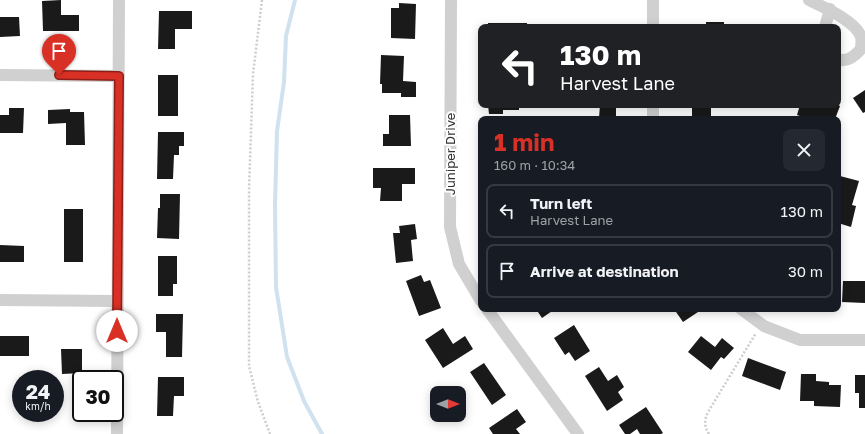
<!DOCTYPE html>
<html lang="en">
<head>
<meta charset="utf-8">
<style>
  :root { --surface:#171b24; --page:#242831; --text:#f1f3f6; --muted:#9ea1a6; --line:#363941; --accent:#d93025 }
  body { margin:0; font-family:"Golos Text",sans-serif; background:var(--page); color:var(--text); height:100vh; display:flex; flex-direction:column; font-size:15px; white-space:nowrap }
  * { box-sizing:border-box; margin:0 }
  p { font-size:13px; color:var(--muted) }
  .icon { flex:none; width:22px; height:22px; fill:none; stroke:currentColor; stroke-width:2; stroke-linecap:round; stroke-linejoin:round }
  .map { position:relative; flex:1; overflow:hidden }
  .sheet { position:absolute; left:478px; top:116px; width:363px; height:196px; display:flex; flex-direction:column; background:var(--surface); border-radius:8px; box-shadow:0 2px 10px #0003 }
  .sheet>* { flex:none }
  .banner { position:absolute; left:478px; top:24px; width:363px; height:84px; border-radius:8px; box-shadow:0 2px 10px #0003; background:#202124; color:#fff; overflow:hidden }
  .needle { width:26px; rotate:90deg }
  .fabs { position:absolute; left:430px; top:386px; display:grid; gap:8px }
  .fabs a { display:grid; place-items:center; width:36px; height:36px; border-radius:8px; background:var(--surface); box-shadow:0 2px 10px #0003; font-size:20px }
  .speed { position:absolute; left:12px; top:370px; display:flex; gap:8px; font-size:20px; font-weight:700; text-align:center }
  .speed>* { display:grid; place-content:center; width:52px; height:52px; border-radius:50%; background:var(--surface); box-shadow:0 2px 10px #0003; line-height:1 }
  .speed small { font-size:10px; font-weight:400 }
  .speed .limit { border:2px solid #111; border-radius:6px; background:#fff; color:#111 }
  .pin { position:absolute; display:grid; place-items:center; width:34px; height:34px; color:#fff; margin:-41px -17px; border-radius:50% 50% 50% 0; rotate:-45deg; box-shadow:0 0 4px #0007 }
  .pin .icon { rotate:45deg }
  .me { position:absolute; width:44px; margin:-22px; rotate:0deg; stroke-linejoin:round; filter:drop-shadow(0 0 3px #0008) }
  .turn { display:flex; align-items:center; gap:14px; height:84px; padding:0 16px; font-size:18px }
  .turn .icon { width:52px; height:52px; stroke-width:2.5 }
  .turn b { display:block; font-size:28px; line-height:34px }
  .round { display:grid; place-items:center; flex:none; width:42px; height:42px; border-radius:8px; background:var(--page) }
  .summary { display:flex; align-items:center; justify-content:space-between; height:68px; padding:0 16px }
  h1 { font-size:24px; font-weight:700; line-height:30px; color:var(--accent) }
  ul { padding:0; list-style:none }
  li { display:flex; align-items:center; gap:12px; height:54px; margin:0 8px 6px; padding:0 8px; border:2px solid var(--line); border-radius:8px }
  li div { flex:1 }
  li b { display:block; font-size:15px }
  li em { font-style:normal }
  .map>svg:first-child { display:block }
</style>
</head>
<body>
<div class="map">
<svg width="865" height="434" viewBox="0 0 865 434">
  <rect width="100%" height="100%" fill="#fff"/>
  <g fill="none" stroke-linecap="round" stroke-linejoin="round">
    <polyline stroke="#cfe2ee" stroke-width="4" points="295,0 286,36 284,82 277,131 275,205 276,287 287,357 304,401 322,434"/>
  </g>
  <g fill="#1a1a1a">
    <polygon points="61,0 61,15 79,15 79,31 43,31 42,1"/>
    <polygon points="399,3 416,4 415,39 391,38 391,8 399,8"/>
    <polygon points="159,11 192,11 192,29 175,29 175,49 158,49"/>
    <polygon points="0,17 19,17 20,36 0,37"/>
    <rect x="706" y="22" width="18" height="5"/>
    <rect x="488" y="23" width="39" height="4"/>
    <polygon points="604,24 619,24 619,27 605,27"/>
    <polygon points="381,55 404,56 403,81 416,82 416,97 401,97 401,93 382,93 382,84 380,84"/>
    <rect x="158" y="75" width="20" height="41"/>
    <polygon points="865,90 865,112 863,113 853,98"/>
    <polygon points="488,105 519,105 519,110 503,110 503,114 489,114"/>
    <polygon points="600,105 616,105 616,118 599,118"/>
    <polygon points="800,105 838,105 840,106 835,119 808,119 797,115"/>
    <polygon points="9,108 24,108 23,133 0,133 0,115 9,115"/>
    <rect x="692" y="108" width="19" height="11"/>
    <polygon points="70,109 70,112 84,112 85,145 66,145 66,123 48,124 48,110"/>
    <polygon points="389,115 410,115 411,146 383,146 383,134 389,134"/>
    <polygon points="158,132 184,132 184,146 179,146 179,155 174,155 173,179 157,179"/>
    <polygon points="373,168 415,168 415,184 402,184 402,201 380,201 381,188 373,188"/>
    <polygon points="840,176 859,181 852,205 856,206 851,227 838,223 838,184"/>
    <polygon points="160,194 180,194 179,239 157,238 158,208 160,208"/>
    <rect x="64" y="209" width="19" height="53"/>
    <polygon points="415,224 417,239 411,240 413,261 396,263 393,233 400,233 399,226"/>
    <polygon points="0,245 24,246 24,262 0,262"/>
    <polygon points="158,256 177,256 177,284 173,284 173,296 158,296"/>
    <polygon points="421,275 424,282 430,280 441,308 419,316 406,281"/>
    <polygon points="843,281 865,281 865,303 842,302"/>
    <polygon points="536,309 555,309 542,318"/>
    <polygon points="674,309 696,309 698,312 683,322"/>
    <polygon points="156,314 183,314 182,357 166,357 166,332 156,332"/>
    <polygon points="574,325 590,351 575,361 569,352 565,355 554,338"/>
    <polygon points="443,328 453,344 465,336 473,349 443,368 425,340"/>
    <rect x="0" y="336" width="29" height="20"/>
    <polygon points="701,336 715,347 722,338 734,348 724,359 721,357 711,370 688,352"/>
    <polygon points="61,349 82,349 82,373 62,374"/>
    <polygon points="748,358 786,372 780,390 742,376"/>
    <polygon points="484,363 506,395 492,405 470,372"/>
    <polygon points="599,367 608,381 617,375 624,387 618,392 623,400 607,411 585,376"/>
    <polygon points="801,374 816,374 816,381 829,382 829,385 841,385 840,407 814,406 814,401 800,401"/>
    <polygon points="855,375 865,375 865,408 859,408 859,393 855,393"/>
    <polygon points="158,377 184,377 184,396 174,396 173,416 157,416"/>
    <polygon points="646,407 663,433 661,434 640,434 637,429 630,434 625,434 619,425"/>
    <polygon points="517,409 526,422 516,429 520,434 493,434 489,428"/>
  </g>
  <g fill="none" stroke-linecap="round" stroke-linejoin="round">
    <g stroke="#cdcdcd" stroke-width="2.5" stroke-dasharray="2 2" stroke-linecap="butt">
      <polyline points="262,0 253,74 249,190 249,366 258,402 270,434"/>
      <path d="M 709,434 C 704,426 704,421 708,412 L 756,333"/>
    </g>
    <g stroke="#d0d0d0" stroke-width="12">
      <polyline points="451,0 450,227 459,264 481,301"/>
      <polyline points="653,0 653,27"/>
      <path d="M 809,0 C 823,7 856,21 861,37 C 862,40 861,46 861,49 C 855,56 847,63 838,59"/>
      <polyline points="825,27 830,9"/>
      <polyline points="0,75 119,76"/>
      <polyline points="653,105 653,119"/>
      <polyline points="0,300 117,301"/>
      <polyline points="487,309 578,434"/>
      <polyline points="741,309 764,326 800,340 865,340"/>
      <polyline points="117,434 119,0"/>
    </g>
  </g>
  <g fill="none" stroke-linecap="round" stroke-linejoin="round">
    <g stroke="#8d1f18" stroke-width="10">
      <polyline id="route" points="59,75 119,76 117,331"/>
    </g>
    <use href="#route" stroke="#d93025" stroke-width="7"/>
  </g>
  <g text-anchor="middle" stroke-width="4" stroke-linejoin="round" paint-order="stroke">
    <g font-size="13" fill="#333" stroke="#fff">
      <text transform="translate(450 154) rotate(-90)" y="5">Juniper Drive</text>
    </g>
  </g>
</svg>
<div class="fabs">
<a><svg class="needle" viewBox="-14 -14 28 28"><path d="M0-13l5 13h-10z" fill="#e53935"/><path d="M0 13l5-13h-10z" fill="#9ea1a6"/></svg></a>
</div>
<div class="speed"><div>24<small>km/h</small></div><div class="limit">30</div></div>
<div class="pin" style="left:59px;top:75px;background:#d93025"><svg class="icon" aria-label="arrive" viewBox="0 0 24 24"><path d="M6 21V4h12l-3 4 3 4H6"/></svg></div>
<svg class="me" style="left:117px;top:331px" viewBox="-20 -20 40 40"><circle r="19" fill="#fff"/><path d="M0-13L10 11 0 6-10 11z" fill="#d93025"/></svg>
<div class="banner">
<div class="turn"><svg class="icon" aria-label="left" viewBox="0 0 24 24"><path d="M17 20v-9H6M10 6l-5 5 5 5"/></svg><div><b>130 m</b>Harvest Lane</div></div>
</div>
<section class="sheet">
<div class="summary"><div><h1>1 min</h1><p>160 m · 10:34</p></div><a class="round"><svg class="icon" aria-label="close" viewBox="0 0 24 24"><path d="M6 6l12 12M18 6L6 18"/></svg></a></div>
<ul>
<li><svg class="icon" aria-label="left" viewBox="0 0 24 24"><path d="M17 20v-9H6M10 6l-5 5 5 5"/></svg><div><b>Turn left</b><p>Harvest Lane</p></div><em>130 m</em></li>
<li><svg class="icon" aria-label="arrive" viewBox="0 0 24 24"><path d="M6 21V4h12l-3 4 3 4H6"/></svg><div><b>Arrive at destination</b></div><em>30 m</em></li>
</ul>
</section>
</div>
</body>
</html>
